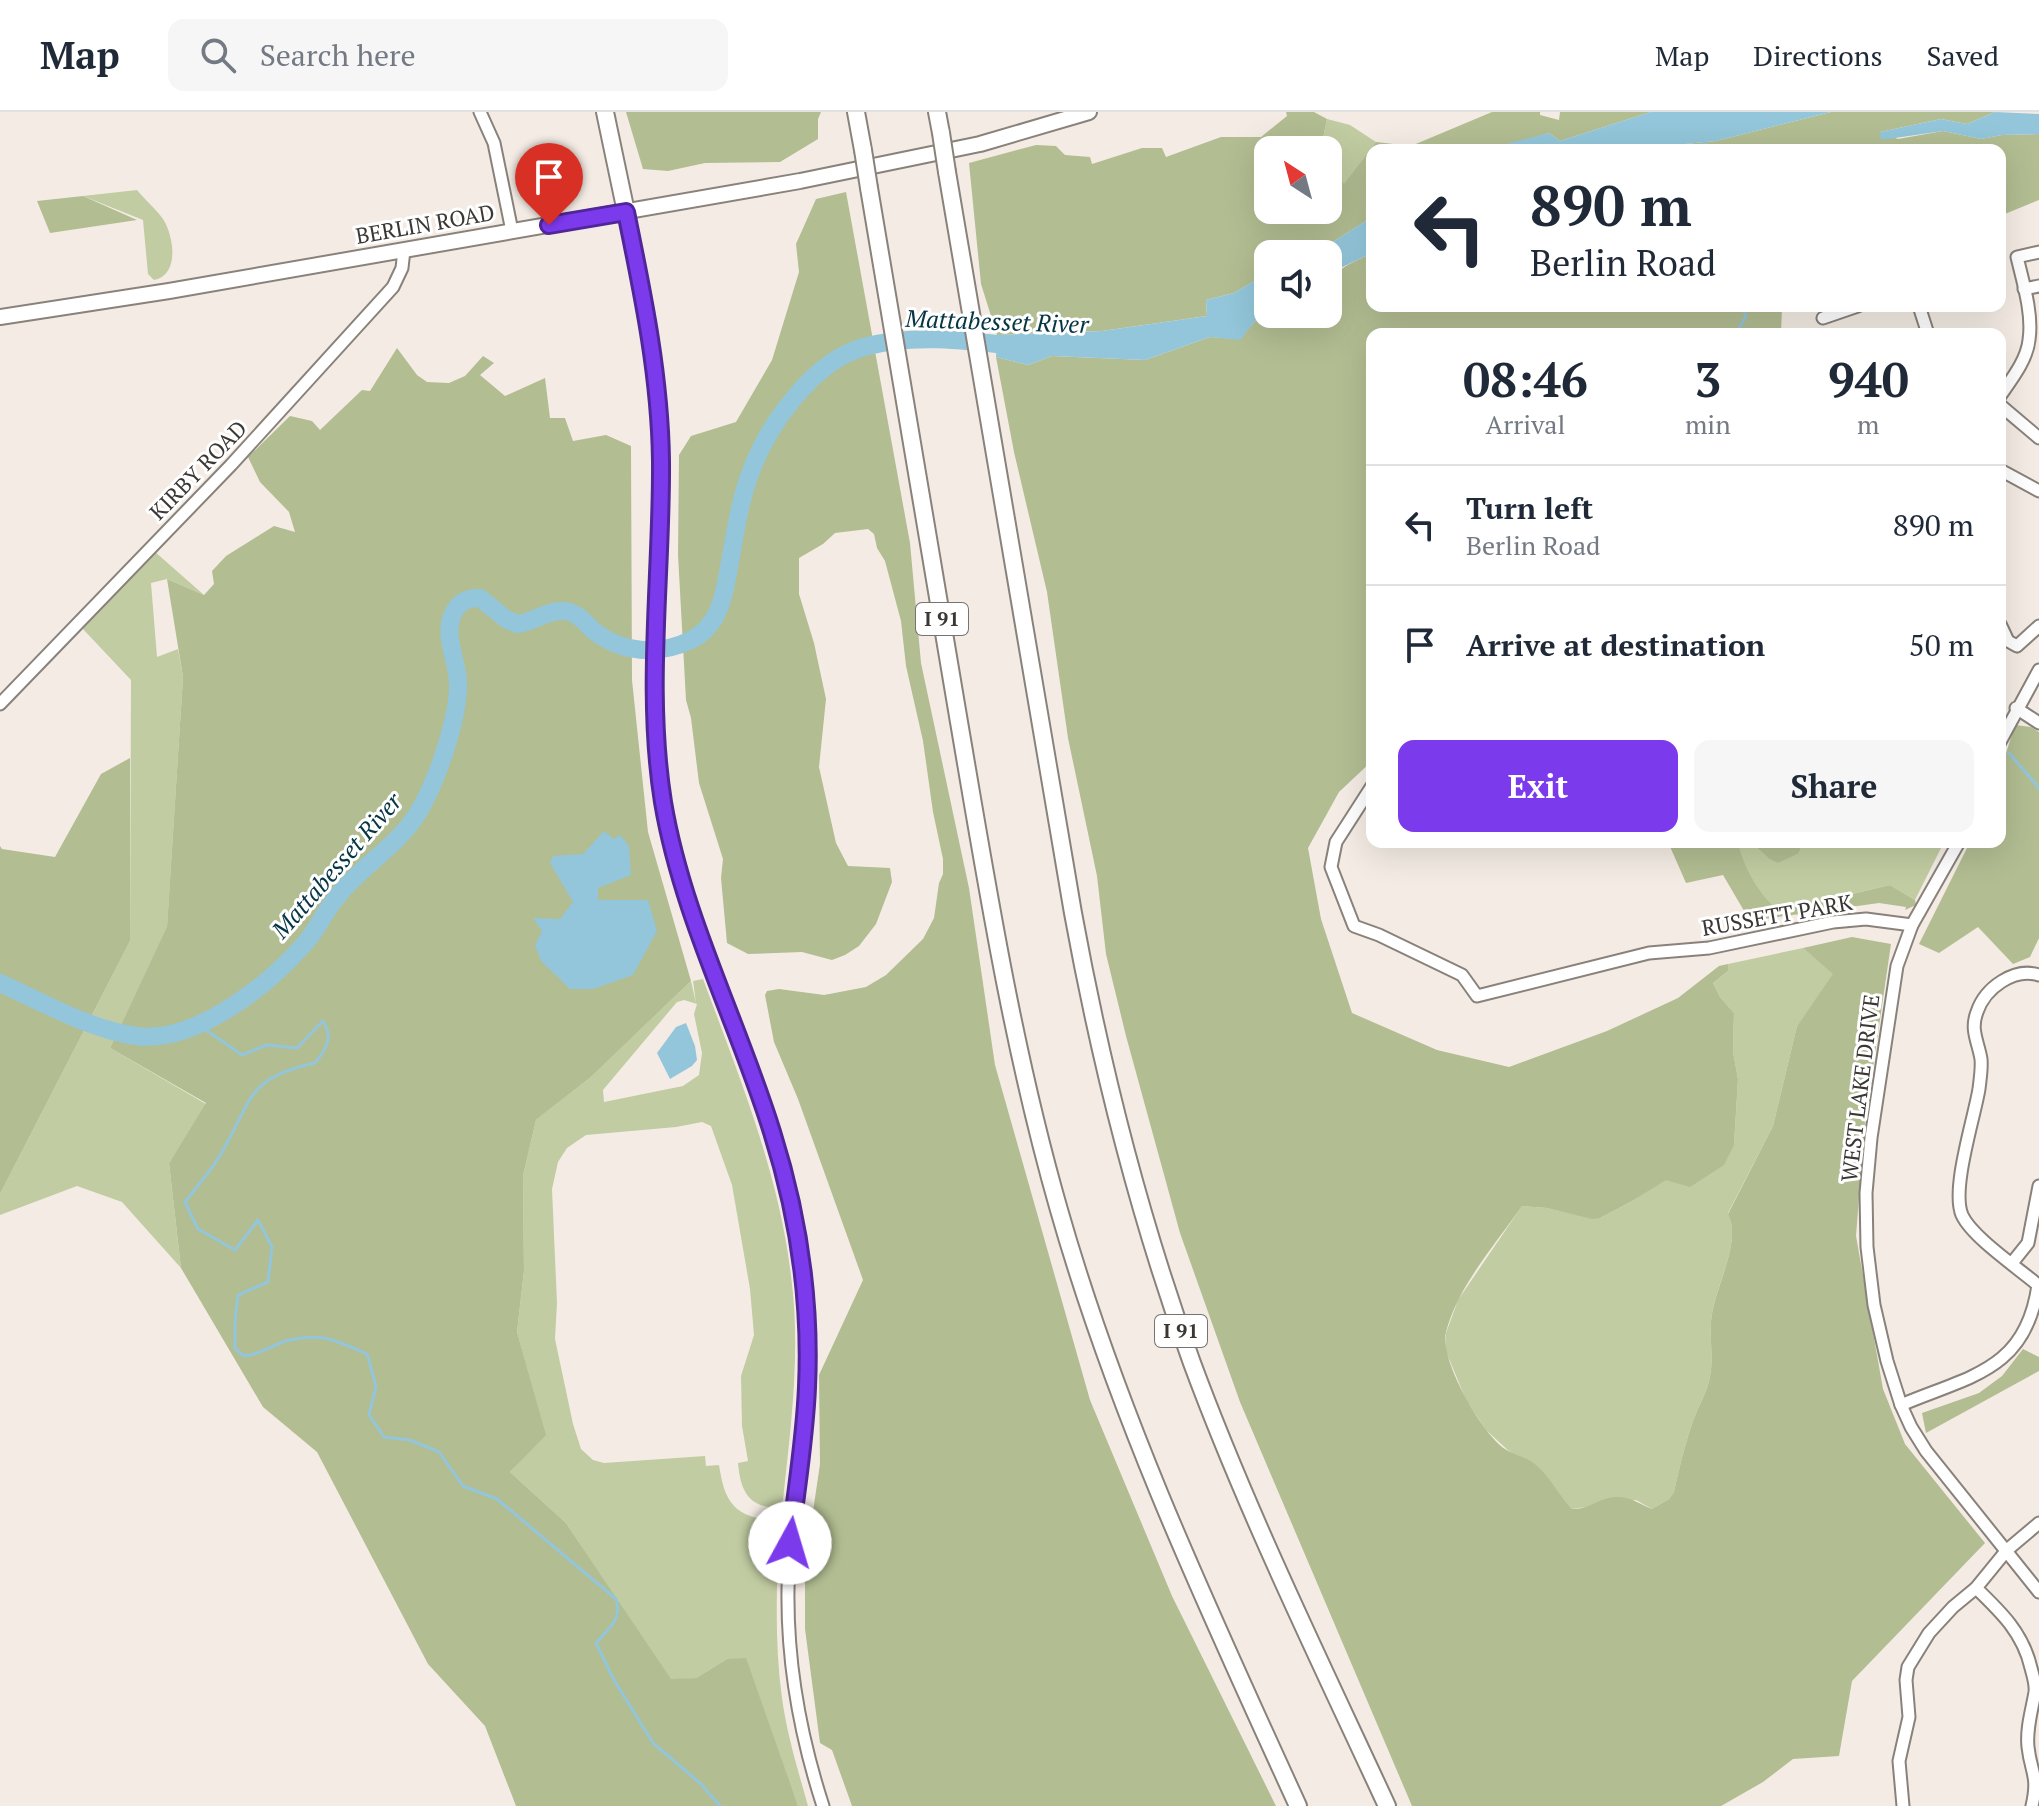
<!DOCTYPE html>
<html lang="en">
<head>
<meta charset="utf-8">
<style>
  :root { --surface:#fff; --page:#f6f6f7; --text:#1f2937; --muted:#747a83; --line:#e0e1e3; --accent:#7c3aed }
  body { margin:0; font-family:"PT Serif",serif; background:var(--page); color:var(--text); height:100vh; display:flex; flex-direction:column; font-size:30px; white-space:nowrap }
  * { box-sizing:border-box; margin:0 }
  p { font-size:26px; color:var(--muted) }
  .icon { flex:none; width:44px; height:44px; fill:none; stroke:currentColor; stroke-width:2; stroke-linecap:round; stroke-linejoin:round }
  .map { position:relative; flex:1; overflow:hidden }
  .side { position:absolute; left:1366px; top:216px; width:640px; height:520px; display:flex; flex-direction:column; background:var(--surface); border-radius:16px; box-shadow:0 8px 32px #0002 }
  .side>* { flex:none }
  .hud { position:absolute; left:1366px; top:32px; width:640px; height:168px; border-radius:16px; box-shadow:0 8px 32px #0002; background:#fff; color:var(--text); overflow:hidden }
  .needle { width:52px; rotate:324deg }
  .tools { position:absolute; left:1254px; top:24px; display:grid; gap:16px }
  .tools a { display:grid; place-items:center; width:88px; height:88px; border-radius:16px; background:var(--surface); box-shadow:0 8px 32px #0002; font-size:40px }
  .pin { position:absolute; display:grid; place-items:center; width:68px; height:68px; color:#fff; margin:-82px -34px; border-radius:50% 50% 50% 0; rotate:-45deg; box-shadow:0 0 8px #0007 }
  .pin .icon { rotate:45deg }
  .me { position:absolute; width:88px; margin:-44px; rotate:6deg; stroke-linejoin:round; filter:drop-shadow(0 0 6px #0008) }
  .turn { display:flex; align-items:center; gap:28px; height:168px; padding:0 32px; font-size:36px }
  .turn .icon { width:104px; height:104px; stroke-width:2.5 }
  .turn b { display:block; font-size:56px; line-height:68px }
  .eta { display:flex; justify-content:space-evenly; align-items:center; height:136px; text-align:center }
  .eta b { font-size:48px; font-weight:700; line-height:56px }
  .primary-button { display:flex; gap:16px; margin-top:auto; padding:16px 32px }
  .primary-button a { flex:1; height:92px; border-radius:16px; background:var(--accent); color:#fff; font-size:32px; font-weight:700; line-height:92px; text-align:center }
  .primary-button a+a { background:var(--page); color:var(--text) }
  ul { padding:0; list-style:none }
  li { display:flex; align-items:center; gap:24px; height:120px; padding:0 32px; border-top:2px solid var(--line) }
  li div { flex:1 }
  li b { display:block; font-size:30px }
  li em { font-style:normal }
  header { display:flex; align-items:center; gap:48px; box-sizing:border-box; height:112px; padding:0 40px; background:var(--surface); border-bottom:2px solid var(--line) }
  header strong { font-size:38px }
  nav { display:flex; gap:44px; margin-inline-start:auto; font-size:28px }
  .search { width:560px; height:72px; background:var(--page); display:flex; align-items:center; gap:20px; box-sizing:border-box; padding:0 28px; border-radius:16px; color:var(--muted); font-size:30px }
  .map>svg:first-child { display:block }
</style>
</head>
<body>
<header>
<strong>Map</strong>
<div class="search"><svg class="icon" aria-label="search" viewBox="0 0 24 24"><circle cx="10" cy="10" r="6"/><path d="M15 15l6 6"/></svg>Search here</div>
<nav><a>Map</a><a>Directions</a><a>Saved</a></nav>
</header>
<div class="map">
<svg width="2039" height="1694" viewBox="0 0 2039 1694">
  <rect width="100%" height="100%" fill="#f4ece4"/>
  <g fill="#c1cca2" fill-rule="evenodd">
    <polygon points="1327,7 1350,13 1376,30 1344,73 1328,48 1328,38 1326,38 1323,26"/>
    <path d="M 137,78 C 145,88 156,97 163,107 C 174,124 180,163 154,168 L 148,162 L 143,108 L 83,84 Z"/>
    <polygon points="154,439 204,483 167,467 151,471 157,545 178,537 183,565 167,816 110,936 206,992 169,1051 181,1156 122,1090 77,1074 0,1103 0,1082 130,829 131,568 82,516"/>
    <path d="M 1803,730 L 1944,730 L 1915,788 L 1890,773 L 1781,799 C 1761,787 1744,755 1737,732 L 1754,733 L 1768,746 L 1799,741 Z"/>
    <path d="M 1803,836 L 1834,862 L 1797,914 L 1773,1014 L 1728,1101 C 1742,1129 1716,1173 1712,1202 C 1708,1225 1715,1246 1709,1269 C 1706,1282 1698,1295 1693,1309 C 1685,1332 1679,1356 1674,1380 L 1669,1387 L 1652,1397 L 1636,1388 L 1572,1397 L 1486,1318 L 1466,1288 L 1445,1237 L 1446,1221 L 1458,1188 L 1522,1094 L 1547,1096 L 1591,1106 L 1600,1106 L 1634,1088 L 1666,1067 L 1734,1033 L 1738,967 L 1733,940 L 1734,901 L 1720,885 L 1713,871 L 1728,859 L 1728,852 Z"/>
    <path d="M 703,867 C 739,964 779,1061 791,1164 C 801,1239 791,1313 783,1388 L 776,1395 C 747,1396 740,1375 738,1351 L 748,1349 L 742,1314 L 741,1264 L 754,1223 L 750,1177 L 732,1073 L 711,1014 L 702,1010 L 676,1015 L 586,1023 L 567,1036 L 558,1050 L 552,1077 L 557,1191 L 555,1227 L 573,1312 L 581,1337 L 593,1348 L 604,1351 L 705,1344 L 706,1354 L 719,1353 C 723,1377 727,1397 753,1405 C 763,1407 771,1407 779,1413 C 777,1470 774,1529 782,1586 C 787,1623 798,1658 808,1694 L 798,1694 L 780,1650 L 727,1547 L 696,1566 L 671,1568 L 566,1411 L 510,1360 L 545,1322 L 517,1220 L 524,1159 L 523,1064 L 536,1008 L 591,965 L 691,869 L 696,891 L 693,869 ZM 684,888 L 697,892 L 694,902 L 702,941 L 699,963 L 683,974 L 604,990 L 603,978 L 677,890 Z"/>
  </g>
  <g fill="#b2bd92">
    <polygon points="626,0 821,0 818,7 818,27 780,50 705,51 668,59 643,57"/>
    <polygon points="1286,0 1314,0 1327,7 1323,26 1326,38 1268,38 1268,98 1328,98 1328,48 1344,72 1376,30 1411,34 1492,0 1540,0 1540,3 1559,8 1560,0 1651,0 1560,29 1549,21 1492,38 1372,38 1372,105 1314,142 1268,142 1268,161 1234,181 1206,188 1207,204 1102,219 997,223 981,172 969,51 1036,33 1056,34 1065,43 1090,45 1092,52 1142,36 1162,36 1166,45 1221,25 1261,25 1287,4"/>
    <polygon points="1831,0 1995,0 1967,12 1941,7 1880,20 1898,27 1943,19 1981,27 2002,23 2039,22 2039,88 2000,104 2000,38 1667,38 1685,32 1716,29"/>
    <polygon points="846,80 910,431 921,551 969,776 995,953 1090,1288 1172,1484 1276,1694 852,1694 832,1638 820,1631 805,1517 805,1454 820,1352 819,1263 863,1168 798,987 774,930 765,883 767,879 779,877 824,883 866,875 886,863 923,827 934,806 939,771 943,762 943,747 933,700 923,629 906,554 901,509 885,449 877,436 874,422 868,417 835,421 823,432 799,446 799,482 814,531 826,587 819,655 836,731 848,754 890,756 892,770 876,812 859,834 845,843 832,848 802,840 748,842 727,831 721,766 723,747 699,671 691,606 686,588 678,443 679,343 691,324 736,310 772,248 799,160 796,132 816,87"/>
    <polygon points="83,84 137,108 50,121 37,89"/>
    <path d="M 1372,141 L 1372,194 L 1787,194 L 1782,196 L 1781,222 L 1372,222 L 1372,649 L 1339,680 L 1308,736 L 1321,807 L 1352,901 L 1437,938 L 1509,955 L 1607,919 L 1678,886 L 1719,854 L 1728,852 L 1728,859 L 1713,871 L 1720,885 L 1734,901 L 1733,940 L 1738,967 L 1734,1033 L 1724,1053 L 1690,1075 L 1666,1068 L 1634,1088 L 1600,1106 L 1592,1107 L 1547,1096 L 1522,1094 C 1495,1133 1458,1174 1446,1220 C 1439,1247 1482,1322 1505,1337 C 1515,1344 1528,1345 1537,1354 C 1551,1366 1559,1384 1572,1397 C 1589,1398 1600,1385 1616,1385 C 1629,1384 1640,1392 1652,1397 L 1669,1387 L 1674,1380 C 1679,1356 1685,1332 1693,1309 C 1698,1295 1706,1282 1709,1269 C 1715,1246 1708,1225 1712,1202 C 1716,1174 1742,1128 1728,1102 L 1773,1014 L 1797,914 L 1833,862 L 1803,836 L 1852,825 L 1891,832 L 1865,1010 L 1856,1124 L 1883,1277 L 1905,1332 L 1985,1431 L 1852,1569 L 1839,1644 L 1793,1647 L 1763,1670 L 1721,1694 L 1412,1694 L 1240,1290 L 1180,1121 L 1126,924 L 1106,842 L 1097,764 L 1068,626 L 1047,480 L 1014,340 L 996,245 L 1028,253 L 1052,244 L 1145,248 L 1210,225 L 1240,227 L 1255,209 L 1268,200 L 1328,202 C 1328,159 1335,159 1372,141 Z"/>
    <polygon points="397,236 417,263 427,270 449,271 465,264 483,244 494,251 480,263 505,284 545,266 550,306 565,306 573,329 606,323 631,334 632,568 648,720 691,869 591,965 536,1008 523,1064 524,1159 517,1220 546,1323 510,1360 566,1411 671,1567 696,1566 727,1547 746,1546 798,1694 516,1694 485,1614 428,1552 317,1340 263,1295 181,1156 169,1051 206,991 110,936 167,815 183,565 167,467 204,483 214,472 212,459 226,444 274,414 295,420 289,400 260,370 248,345 290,304 312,309 320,318 362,278 370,279"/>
    <polygon points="2015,613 2031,615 2039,620 2039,826 2030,845 2013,852 1978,815 1939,841 1919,832 1970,730 2000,730 2000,660"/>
    <polygon points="130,646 130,829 0,1082 0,734 2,737 55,745 101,662"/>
    <path d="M 1668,730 L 1803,730 L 1799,741 L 1778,751 L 1768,746 L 1754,733 L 1738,732 C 1744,755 1761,787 1781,799 L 1890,773 L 1915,788 L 1916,793 L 1905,798 L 1906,795 L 1879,791 L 1750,809 L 1723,763 L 1686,771 Z"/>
    <polygon points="2023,1237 2039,1245 2039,1259 1926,1321 1922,1301 1979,1281 2002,1264"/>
  </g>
  <g fill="#93c6da">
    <polygon points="1651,0 1831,0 1716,29 1685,32 1667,38 1492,38 1502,33 1549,21 1560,29"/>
    <polygon points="1995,0 2039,2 2039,22 2002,23 1981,27 1943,19 1881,28 1880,20 1941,7 1967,12"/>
    <polygon points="1372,105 1372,141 1338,157 1328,174 1328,142 1314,142"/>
    <polygon points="1268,161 1268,200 1255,209 1240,228 1210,225 1145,248 1052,244 1028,253 996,245 997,223 1102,219 1207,204 1206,188 1234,181"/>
    <polygon points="604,719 614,727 620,723 629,734 631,763 598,776 598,788 648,788 657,819 633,863 593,877 570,877 541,849 535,833 542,819 533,806 560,807 573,790 550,751 553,744 583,742"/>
    <polygon points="686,911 695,934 697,948 692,954 670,967 657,941 676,915"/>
  </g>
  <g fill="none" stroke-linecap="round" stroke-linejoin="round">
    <g stroke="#93c6da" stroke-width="3">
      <polyline points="1703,30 1712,38"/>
      <polyline points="1736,222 1746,204 1742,194"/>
      <polyline points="2009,641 2039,676"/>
      <path d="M 199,913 L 242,943 L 267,933 L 297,936 L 323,909 C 334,926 326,937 315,951 C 246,966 253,987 222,1040 C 212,1058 197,1074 185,1090 L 198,1117 L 235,1138 L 258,1108 L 272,1135 L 268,1170 L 238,1183 L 235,1208 L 235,1237 L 244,1244 C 260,1242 271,1234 286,1229 C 322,1220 335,1228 367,1242 L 376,1274 L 369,1303 L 384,1325 L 410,1328 L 439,1340 L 463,1374 L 497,1387 L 616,1487 C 623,1507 608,1517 596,1531 L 614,1568 L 653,1631 L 701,1672 L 720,1694"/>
    </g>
    <path stroke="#93c6da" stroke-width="18" d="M 0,871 C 42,890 89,917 136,924 C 195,932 269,873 306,830 C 318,816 325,799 337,785 C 363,751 403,732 423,692 C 439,662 459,604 458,570 C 457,548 444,525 452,504 C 457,491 467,485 480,486 L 506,507 L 517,512 C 535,510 551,495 570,500 C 580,503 586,512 594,519 C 622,541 658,544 691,528 C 723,512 725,476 731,444 C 736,417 740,388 750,362 C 767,314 813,249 864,235 C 914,221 971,229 1022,235"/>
    <g stroke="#89827b" stroke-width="15">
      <g id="minor">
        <polyline points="480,0 494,31 512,119"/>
        <path d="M 626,100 C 643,183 660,265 661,350 C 662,463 645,580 664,692 C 673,746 691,797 710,848 C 748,953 793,1057 804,1169 C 808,1217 809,1266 804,1315 C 799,1369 789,1423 788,1478 C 787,1552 800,1623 823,1694"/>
        <polyline points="2024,177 2039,174"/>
        <polyline points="1919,194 1928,222"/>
        <polyline points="1823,206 1858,194"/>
        <path d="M 2000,284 C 2011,268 2027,248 2029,228 C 2033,202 2023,170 2017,145 L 2039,140"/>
        <polyline points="2000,293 2039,326"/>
        <polyline points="2000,364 2004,360 2039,379"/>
        <polyline points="2000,512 2008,529 2017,534 2039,514"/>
        <polyline points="0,592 231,353 393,175 402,156 404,138"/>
        <polyline points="2016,596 2039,611"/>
        <polyline points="2000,630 2039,558"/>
        <polyline points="1372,674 1336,730 1331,755 1354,814 1379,823 1462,863 1477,884 1649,841 1709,836 1833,810 1866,807 1912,813"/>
        <polyline points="1959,730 1912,813 1897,854 1871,1026 1866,1081 1867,1135 1874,1193 1887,1249 1901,1293 1911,1315 1926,1339 2039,1480"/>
        <polyline points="2012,1151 2028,1131 2039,1074"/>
        <path d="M 2038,1173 C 2018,1156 1972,1125 1962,1103 C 1951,1077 1974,1007 1979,977 C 1980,968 1982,956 1981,947 C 1978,929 1970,918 1977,900 C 1985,876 2014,855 2039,863"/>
        <path d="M 1901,1293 C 1969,1264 2026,1259 2038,1173"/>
        <path d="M 1976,1476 C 2001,1500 2023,1521 2031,1556 C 2033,1564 2036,1572 2035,1580 C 2032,1598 2026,1616 2028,1635 C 2031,1662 2039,1663 2032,1694"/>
        <polyline points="1903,1694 1899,1649 1909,1605 1906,1568 1908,1555 1929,1521 1953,1495 1976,1476 2007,1438 2039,1411"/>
      </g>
    </g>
    <g stroke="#89827b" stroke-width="18">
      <polyline id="major" points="0,205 169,179 800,69 980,32 1089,0"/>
    </g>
    <g stroke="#89827b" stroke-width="20">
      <g id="highway">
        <polyline points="605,0 626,100"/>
        <polyline points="856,0 863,38"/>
        <polyline points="937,0 941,21"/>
        <path d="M 947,60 L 1073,801 C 1101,954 1139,1105 1192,1251 C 1248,1402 1319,1547 1387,1694"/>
        <path d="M 869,76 C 899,254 929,432 959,610 C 987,774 1013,938 1059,1098 C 1118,1305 1209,1499 1298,1694"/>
      </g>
    </g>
    <use href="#minor" stroke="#fff" stroke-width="11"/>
    <use href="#major" stroke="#fff" stroke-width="14"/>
    <use href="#highway" stroke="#fff" stroke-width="16"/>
    <g stroke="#89827b" stroke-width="20" stroke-linecap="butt">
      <g id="highway-bridge">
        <polyline points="941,21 947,60"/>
        <polyline points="863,38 869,76"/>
      </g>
    </g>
    <use href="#highway-bridge" stroke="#fff" stroke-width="16"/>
  </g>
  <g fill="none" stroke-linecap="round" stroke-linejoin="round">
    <g stroke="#51269a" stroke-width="20">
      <path id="route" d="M 549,113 L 626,100 C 643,183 660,264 661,349 C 662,462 645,578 663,690 C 682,804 738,910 772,1020 C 798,1102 811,1189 807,1275 C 805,1327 796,1379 790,1431"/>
    </g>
    <use href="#route" stroke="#7c3aed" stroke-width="14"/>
  </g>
  <g text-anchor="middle" stroke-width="6" stroke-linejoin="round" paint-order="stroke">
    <g fill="#fff" stroke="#767371" stroke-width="2">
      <rect x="916" y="491" width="52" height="32" rx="6"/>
      <rect x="1155" y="1203" width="52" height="32" rx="6"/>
    </g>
    <g font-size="20" font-weight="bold" fill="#3b3734">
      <text x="942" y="514">I 91</text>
      <text x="1181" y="1226">I 91</text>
    </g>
    <g font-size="22" fill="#3b3734" stroke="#fff">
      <text transform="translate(425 112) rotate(-10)" y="8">BERLIN ROAD</text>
      <text transform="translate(198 358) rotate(-46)" y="8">KIRBY ROAD</text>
      <text transform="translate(1777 803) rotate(-10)" y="8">RUSSETT PARK</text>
      <text transform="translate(1860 976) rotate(-83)" y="8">WEST LAKE DRIVE</text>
    </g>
    <g font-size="24" font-style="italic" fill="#063644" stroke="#fff">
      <text transform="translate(997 210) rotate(2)" y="8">Mattabesset River</text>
      <text transform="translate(337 754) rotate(-49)" y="8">Mattabesset River</text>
    </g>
  </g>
</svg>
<div class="tools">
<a><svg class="needle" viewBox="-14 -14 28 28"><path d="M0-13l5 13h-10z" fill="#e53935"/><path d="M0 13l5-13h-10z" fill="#747a83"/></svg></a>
<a><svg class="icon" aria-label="sound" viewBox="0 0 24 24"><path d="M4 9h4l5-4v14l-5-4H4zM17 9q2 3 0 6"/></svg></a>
</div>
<div class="pin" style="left:549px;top:113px;background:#d93025"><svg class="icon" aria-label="arrive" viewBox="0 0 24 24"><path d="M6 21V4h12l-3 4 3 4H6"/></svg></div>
<svg class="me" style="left:790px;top:1431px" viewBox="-20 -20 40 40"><circle r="19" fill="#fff"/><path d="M0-13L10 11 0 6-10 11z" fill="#7c3aed"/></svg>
<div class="hud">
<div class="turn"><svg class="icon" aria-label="left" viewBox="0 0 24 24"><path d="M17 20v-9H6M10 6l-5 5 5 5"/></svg><div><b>890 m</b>Berlin Road</div></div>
</div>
<section class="side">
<div class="eta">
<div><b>08:46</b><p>Arrival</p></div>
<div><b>3</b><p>min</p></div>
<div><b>940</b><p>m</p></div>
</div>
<ul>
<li><svg class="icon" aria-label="left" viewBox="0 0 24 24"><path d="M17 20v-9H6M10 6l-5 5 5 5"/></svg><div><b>Turn left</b><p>Berlin Road</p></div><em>890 m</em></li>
<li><svg class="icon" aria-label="arrive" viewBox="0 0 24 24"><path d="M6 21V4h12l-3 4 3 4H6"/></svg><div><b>Arrive at destination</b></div><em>50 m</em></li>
</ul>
<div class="primary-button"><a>Exit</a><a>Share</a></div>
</section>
</div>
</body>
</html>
